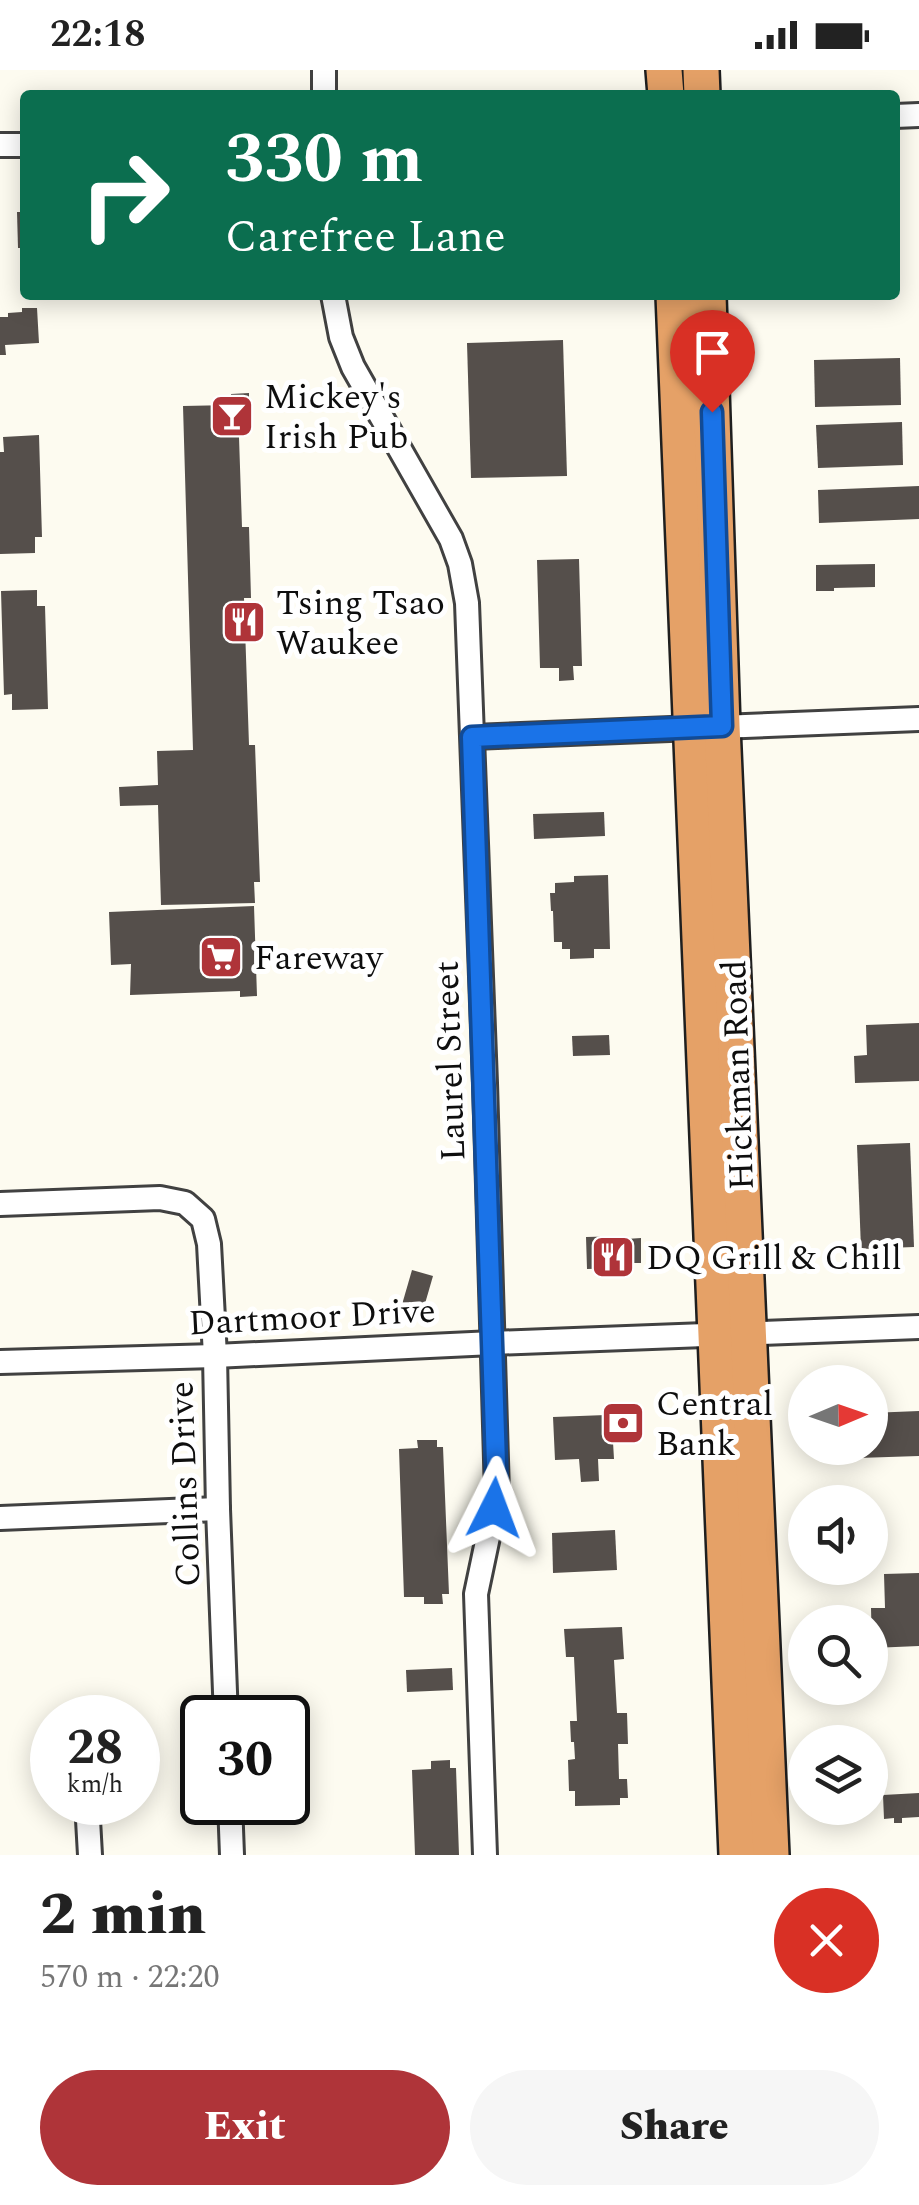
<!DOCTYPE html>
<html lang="en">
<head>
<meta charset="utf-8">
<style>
  :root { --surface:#fff; --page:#f6f6f6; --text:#222; --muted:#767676; --accent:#af3439 }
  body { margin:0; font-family:Spectral,serif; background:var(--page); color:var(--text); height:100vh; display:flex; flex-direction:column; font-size:38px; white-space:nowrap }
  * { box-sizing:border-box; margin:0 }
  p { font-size:32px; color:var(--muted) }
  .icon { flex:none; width:55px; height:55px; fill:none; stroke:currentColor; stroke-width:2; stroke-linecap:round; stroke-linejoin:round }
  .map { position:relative; height:1785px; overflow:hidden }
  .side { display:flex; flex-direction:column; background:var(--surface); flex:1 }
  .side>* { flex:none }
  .hud { position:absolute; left:20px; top:20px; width:880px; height:210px; border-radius:10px; box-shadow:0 5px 25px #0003; background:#0b6e4f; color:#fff; overflow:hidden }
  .needle { width:65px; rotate:88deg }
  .controls { position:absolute; left:788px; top:1295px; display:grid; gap:20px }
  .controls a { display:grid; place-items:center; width:100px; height:100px; border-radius:50%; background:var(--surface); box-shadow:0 5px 25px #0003; font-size:50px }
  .speed { position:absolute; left:30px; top:1625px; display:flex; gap:20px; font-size:50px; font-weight:700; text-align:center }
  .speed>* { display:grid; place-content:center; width:130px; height:130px; border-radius:50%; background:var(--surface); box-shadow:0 5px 25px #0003; line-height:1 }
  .speed small { font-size:25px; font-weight:400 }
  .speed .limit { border:5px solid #111; border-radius:15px; background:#fff; color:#111 }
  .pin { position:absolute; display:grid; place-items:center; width:85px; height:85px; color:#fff; margin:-102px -42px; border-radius:50% 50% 50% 0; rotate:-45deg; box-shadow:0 0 10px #0007 }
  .pin .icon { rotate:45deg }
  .me { position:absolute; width:110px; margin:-55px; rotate:3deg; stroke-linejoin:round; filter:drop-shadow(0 0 8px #0008) }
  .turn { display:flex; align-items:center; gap:35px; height:210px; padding:0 40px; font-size:45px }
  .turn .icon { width:130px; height:130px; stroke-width:2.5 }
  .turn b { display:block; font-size:70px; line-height:85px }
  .round { display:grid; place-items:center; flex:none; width:105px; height:105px; border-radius:52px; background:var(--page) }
  .head { display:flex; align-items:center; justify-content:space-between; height:170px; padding:0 40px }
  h1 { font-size:60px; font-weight:800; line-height:75px }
  .cta { display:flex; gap:20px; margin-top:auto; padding:20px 40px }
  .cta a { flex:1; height:115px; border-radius:60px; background:var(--accent); color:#fff; font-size:40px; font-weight:800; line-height:115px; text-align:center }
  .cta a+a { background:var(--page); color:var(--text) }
  .status { display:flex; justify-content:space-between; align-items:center; height:70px; padding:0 50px; background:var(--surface); direction:ltr }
  .status svg { height:28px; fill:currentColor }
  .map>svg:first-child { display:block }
</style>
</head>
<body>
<div class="status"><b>22:18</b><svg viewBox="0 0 49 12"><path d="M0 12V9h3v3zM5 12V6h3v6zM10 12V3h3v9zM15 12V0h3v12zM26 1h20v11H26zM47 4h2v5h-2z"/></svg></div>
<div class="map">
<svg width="919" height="1785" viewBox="0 0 919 1785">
  <rect width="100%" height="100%" fill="#fdfbf0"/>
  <g fill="#554f4b">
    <polygon points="17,142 25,142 25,178 18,178"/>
    <polygon points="22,238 37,238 39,273 5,275 6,285 0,285 0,247 8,247 8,243 22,242"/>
    <polygon points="563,270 567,406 471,408 467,273"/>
    <polygon points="900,288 901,335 815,337 814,290"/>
    <polygon points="249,323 249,341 244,341 246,367 239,367 242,457 249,457 251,528 244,528 249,675 255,675 260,812 254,812 255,833 161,835 158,735 120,736 119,717 158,715 157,681 193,680 183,336 231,335 231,324"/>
    <polygon points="902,352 903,395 818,398 816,355"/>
    <polygon points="39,365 42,467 35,467 35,483 0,484 0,382 4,382 3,367"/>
    <polygon points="919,416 919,449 819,453 818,420"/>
    <polygon points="579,489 582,596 573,596 574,610 559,611 559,598 540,598 537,490"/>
    <polygon points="875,494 875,517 834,518 834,521 816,521 816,495"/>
    <polygon points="37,520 37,536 45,536 48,639 12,640 12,624 4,625 1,521"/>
    <polygon points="604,742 605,766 534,769 533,744"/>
    <polygon points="608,805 610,879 594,879 594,888 570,889 570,879 562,879 562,872 554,872 553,841 551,841 550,823 555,823 555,813 574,812 574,806"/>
    <polygon points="254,836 257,926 240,927 240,921 130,925 131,894 111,895 109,842"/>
    <polygon points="919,953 919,1011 855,1013 854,986 867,985 866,955"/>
    <polygon points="609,965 610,985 573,986 572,966"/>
    <polygon points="910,1073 914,1177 861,1179 857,1075"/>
    <polygon points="626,1166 626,1169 641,1168 641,1193 626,1193 626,1198 587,1199 586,1167"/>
    <polygon points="412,1200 433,1206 422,1244 401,1238"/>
    <polygon points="919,1341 919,1386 858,1388 858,1378 870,1378 870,1343"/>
    <polygon points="606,1345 606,1356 612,1355 614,1389 598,1389 599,1411 581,1412 579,1389 555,1390 553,1347"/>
    <polygon points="417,1370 437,1370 437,1377 443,1377 449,1524 442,1524 443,1534 424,1534 424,1527 404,1527 399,1379 418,1378"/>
    <polygon points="615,1460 617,1500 553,1503 552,1463"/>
    <polygon points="919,1503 919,1576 872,1578 871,1538 885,1538 884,1504"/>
    <polygon points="622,1557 624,1589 614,1590 617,1643 627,1643 628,1674 618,1674 619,1709 627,1709 628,1728 620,1728 620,1735 575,1736 575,1721 569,1721 568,1690 575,1689 574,1672 571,1672 570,1651 577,1651 574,1587 566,1587 564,1559"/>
    <polygon points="452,1598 453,1620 407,1622 406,1600"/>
    <polygon points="450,1690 450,1698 456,1698 459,1785 415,1785 412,1700 431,1699 431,1691"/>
    <polygon points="919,1723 919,1747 902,1748 902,1753 894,1753 894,1748 884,1749 883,1725"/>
  </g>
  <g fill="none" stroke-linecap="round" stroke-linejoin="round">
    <g stroke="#414141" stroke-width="28">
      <g id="minor">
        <polyline points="324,0 324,25"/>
        <polyline points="895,46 919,45"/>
        <polyline points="0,75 25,75"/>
        <polyline points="333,225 341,267 353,297 451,469 460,494 467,533 485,1013 497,1424 476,1524 485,1785"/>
        <polyline points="473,667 919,649"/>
        <polyline points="0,1134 160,1128 185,1133 203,1149 209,1174 215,1286 218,1439 226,1648"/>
        <polyline points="0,1292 215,1286 493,1273 919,1257"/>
        <polyline points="0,1448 218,1439"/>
        <polyline points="87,1732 90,1785"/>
        <polyline points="230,1732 232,1785"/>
      </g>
    </g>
    <g stroke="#1f1f1f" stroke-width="40">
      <g id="highway">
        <polyline points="664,0 666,25"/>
        <polyline points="701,0 702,25"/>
        <polyline points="674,225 737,1785"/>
        <polyline points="708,225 722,656 771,1785"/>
      </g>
    </g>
    <use href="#minor" stroke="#fff" stroke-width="22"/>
    <use href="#highway" stroke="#e5a167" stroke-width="35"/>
  </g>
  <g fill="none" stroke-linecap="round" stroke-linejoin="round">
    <g stroke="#114b97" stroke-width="25">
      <polyline id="route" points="494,1438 497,1424 472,667 722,656 712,342"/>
    </g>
    <use href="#route" stroke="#1a73e8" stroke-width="18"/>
  </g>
  <defs>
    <g id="bar-square" transform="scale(2.25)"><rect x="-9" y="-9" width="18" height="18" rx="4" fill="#af3439" stroke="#fff"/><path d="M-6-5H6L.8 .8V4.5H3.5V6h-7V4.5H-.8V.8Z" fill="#fff"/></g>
    <g id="restaurant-square" transform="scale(2.25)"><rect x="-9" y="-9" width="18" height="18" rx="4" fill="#af3439" stroke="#fff"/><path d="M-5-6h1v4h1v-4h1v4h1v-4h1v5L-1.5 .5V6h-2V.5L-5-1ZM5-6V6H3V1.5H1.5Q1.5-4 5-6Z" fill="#fff"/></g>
    <g id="supermarket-square" transform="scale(2.25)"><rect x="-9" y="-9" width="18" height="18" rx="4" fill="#af3439" stroke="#fff"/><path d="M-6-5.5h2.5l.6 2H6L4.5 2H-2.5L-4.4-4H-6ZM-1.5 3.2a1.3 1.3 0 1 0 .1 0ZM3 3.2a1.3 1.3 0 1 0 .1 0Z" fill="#fff"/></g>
    <g id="bank-square" transform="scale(2.25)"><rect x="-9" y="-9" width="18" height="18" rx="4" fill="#af3439" stroke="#fff"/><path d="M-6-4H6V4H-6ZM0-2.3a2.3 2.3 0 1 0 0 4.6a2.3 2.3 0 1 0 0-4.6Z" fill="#fff"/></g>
  </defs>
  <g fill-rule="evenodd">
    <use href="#bar-square" x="232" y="346"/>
    <use href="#restaurant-square" x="244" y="552"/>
    <use href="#supermarket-square" x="221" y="887"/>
    <use href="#restaurant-square" x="613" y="1187"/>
    <use href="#bank-square" x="623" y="1353"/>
  </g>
  <g text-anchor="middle" stroke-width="10" stroke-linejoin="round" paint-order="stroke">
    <g font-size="35" fill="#0e0e0e" stroke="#fff" text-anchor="start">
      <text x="264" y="338">Mickey's<tspan x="264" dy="40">Irish Pub</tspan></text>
      <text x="276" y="544">Tsing Tsao<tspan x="276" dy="40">Waukee</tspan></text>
      <text x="254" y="899">Fareway</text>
      <text x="646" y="1199">DQ Grill &amp; Chill</text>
      <text x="656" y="1345">Central<tspan x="656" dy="40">Bank</tspan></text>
    </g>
    <g font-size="35" fill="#0e0e0e" stroke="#fff">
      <text transform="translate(449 991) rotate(-92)" y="12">Laurel Street</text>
      <text transform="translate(737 1005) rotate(-92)" y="12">Hickman Road</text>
      <text transform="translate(312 1246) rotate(-3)" y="12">Dartmoor Drive</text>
      <text transform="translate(184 1414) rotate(-92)" y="12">Collins Drive</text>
    </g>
  </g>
</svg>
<div class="controls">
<a><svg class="needle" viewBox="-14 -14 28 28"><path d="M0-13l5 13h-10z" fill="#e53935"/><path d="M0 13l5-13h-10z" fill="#767676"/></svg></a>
<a><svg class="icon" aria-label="sound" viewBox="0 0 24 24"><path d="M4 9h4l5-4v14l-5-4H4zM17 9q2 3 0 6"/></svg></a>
<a><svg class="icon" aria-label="search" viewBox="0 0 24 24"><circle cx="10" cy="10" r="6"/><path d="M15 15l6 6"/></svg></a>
<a><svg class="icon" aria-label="layers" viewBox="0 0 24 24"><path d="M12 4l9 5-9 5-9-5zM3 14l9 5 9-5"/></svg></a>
</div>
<div class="speed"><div>28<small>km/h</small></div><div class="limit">30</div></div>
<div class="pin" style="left:712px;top:342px;background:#d93025"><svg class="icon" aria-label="arrive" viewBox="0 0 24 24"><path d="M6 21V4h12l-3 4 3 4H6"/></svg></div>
<svg class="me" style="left:494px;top:1438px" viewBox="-20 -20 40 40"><path d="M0-17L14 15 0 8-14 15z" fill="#1a73e8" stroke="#fff" stroke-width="4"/></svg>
<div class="hud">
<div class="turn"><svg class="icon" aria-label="right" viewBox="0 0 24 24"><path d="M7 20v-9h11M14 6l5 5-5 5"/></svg><div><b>330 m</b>Carefree Lane</div></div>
</div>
</div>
<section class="side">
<div class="head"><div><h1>2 min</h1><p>570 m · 22:20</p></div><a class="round" style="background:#d93025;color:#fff"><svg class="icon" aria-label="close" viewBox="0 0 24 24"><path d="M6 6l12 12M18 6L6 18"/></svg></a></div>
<div class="cta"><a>Exit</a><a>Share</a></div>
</section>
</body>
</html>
